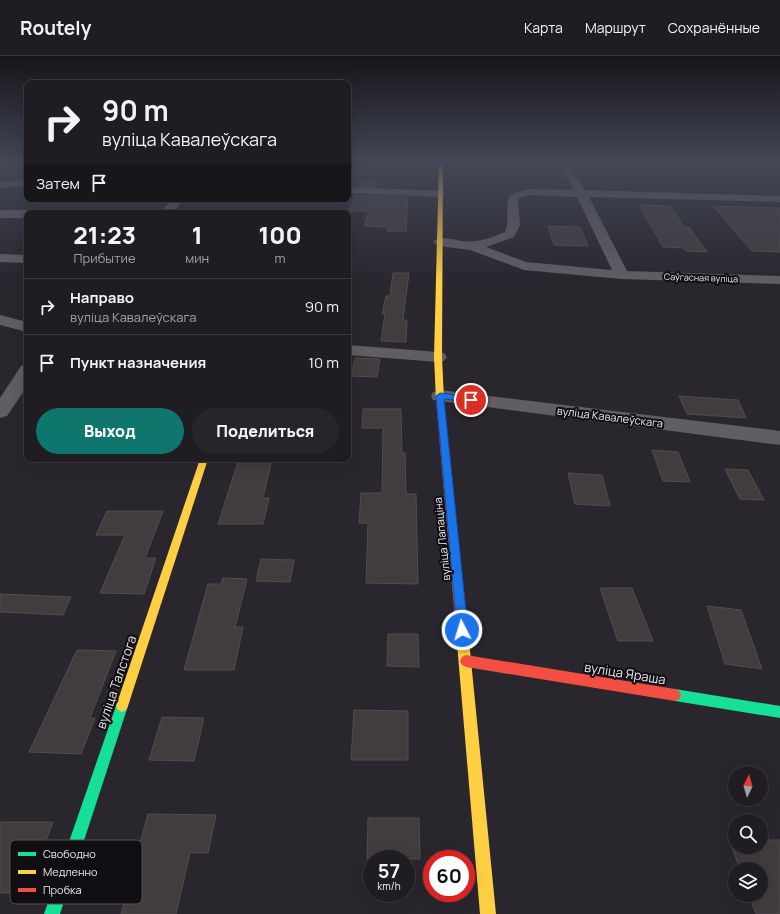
<!DOCTYPE html>
<html lang="ru">
<head>
<meta charset="utf-8">
<style>
  :root { --surface:#1f1c22; --page:#27252a; --text:#f1f3f6; --muted:#a1a1a5; --line:#3c3a40; --accent:#0f766e }
  body { margin:0; font-family:Manrope,sans-serif; background:var(--page); color:var(--text); height:100vh; display:flex; flex-direction:column; font-size:15px; white-space:nowrap }
  * { box-sizing:border-box; margin:0 }
  p { font-size:13px; color:var(--muted) }
  .icon { flex:none; width:22px; height:22px; fill:none; stroke:currentColor; stroke-width:2; stroke-linecap:round; stroke-linejoin:round }
  .map { position:relative; flex:1; overflow:hidden }
  .details { position:absolute; left:24px; top:154px; width:327px; height:252px; display:flex; flex-direction:column; background:var(--surface); border-radius:8px; box-shadow:0 4px 16px #0002,0 0 0 1px var(--line) }
  .details>* { flex:none }
  .top-card { position:absolute; left:24px; top:24px; width:327px; height:122px; border-radius:8px; box-shadow:0 4px 16px #0002,0 0 0 1px var(--line); background:#1f1c22; color:var(--text); overflow:hidden }
  .needle { width:26px; rotate:5deg }
  .fabs { position:absolute; left:728px; top:710px; display:grid; gap:8px }
  .fabs a { display:grid; place-items:center; width:40px; height:40px; border-radius:50%; background:var(--surface); box-shadow:0 4px 16px #0002,0 0 0 1px var(--line); font-size:20px }
  .speed { position:absolute; left:363px; top:794px; display:flex; gap:8px; font-size:20px; font-weight:700; text-align:center }
  .speed>* { display:grid; place-content:center; width:52px; height:52px; border-radius:50%; background:var(--surface); box-shadow:0 4px 16px #0002,0 0 0 1px var(--line); line-height:1 }
  .speed small { font-size:10px; font-weight:400 }
  .speed .limit { border:6px solid #d22; background:#fff; color:#111 }
  .pin { position:absolute; display:grid; place-items:center; width:34px; height:34px; color:#fff; margin:-17px; border:2px solid #fff; border-radius:50%; box-shadow:0 1px 4px #0007 }
  .me { position:absolute; width:44px; margin:-22px; rotate:355deg; stroke-linejoin:round; filter:drop-shadow(0 0 3px #0008) }
  .turn { display:flex; align-items:center; gap:14px; height:84px; padding:0 12px; font-size:18px }
  .turn .icon { width:52px; height:52px; stroke-width:2.5 }
  .turn b { display:block; font-size:28px; line-height:34px }
  .then { display:flex; align-items:center; height:38px; padding:0 12px; background:#0003; gap:8px; font-size:15px }
  .eta { display:flex; justify-content:space-evenly; align-items:center; height:68px; text-align:center }
  .eta b { font-size:24px; font-weight:800; line-height:28px }
  .action { display:flex; gap:8px; margin-top:auto; padding:8px 12px }
  .action a { flex:1; height:46px; border-radius:24px; background:var(--accent); color:#fff; font-size:16px; font-weight:800; line-height:46px; text-align:center }
  .action a+a { background:var(--page); color:var(--text) }
  ul { padding:0; list-style:none }
  li { display:flex; align-items:center; gap:12px; height:56px; padding:0 12px; border-top:1px solid var(--line) }
  li div { flex:1 }
  li b { display:block; font-size:15px }
  li em { font-style:normal }
  header { display:flex; align-items:center; gap:24px; box-sizing:border-box; height:56px; padding:0 20px; background:var(--surface); border-bottom:1px solid var(--line) }
  header strong { font-size:19px }
  nav { display:flex; gap:22px; margin-inline-start:auto; font-size:14px }
  .map>svg:first-child { display:block }
</style>
</head>
<body>
<header>
<strong>Routely</strong>
<nav><a>Карта</a><a>Маршрут</a><a>Сохранённые</a></nav>
</header>
<div class="map">
<svg width="780" height="858" viewBox="0 0 780 858">
  <rect width="100%" height="100%" fill="#29262d"/>
  <g fill="#413d3e" stroke="#514d4e">
    <polygon points="360,126 377,126 376,131 358,130"/>
    <polygon points="355,139 408,141 406,175 387,175 388,171 364,170 369,155 349,155"/>
    <polygon points="639,149 670,150 684,171 689,171 707,196 686,195 684,192 663,191"/>
    <polygon points="713,150 780,152 780,196 752,195"/>
    <polygon points="548,170 580,171 588,190 554,189"/>
    <polygon points="393,217 409,217 403,264 407,264 406,286 381,285 385,258 382,258 386,240 390,240"/>
    <polygon points="355,302 380,303 377,321 351,320"/>
    <polygon points="679,340 738,344 746,362 687,358"/>
    <polygon points="363,353 401,353 402,397 405,397 406,438 416,438 418,528 366,527 368,467 359,467 361,437 382,437 383,372 362,372"/>
    <polygon points="652,394 678,396 690,426 663,425"/>
    <polygon points="239,403 272,403 263,442 269,442 263,468 218,468"/>
    <polygon points="725,413 748,414 764,444 740,443"/>
    <polygon points="568,417 602,419 610,450 575,448"/>
    <polygon points="107,455 163,455 145,502 156,502 144,538 100,537 125,479 96,479"/>
    <polygon points="261,503 294,504 290,526 256,525"/>
    <polygon points="223,522 247,523 235,571 243,571 234,614 184,614 208,528 221,528"/>
    <polygon points="600,532 632,532 653,585 618,585"/>
    <polygon points="0,538 71,541 63,559 0,556"/>
    <polygon points="707,550 741,554 762,613 725,608"/>
    <polygon points="388,578 418,578 419,611 387,610"/>
    <polygon points="77,594 116,595 90,662 95,662 81,698 29,696"/>
    <polygon points="354,654 408,655 408,704 351,704"/>
    <polygon points="162,661 204,662 194,705 149,704"/>
    <polygon points="148,758 216,759 208,797 190,797 176,858 121,858"/>
    <polygon points="368,762 419,762 420,803 367,803"/>
    <polygon points="0,766 53,766 26,837 0,837"/>
    <polygon points="729,784 735,784 735,791 761,791 761,784 780,784 780,858 756,858 749,839 761,839 761,813 740,813"/>
  </g>
  <g fill="none" stroke-linecap="round" stroke-linejoin="round">
    <g fill="#605d63" fill-rule="evenodd">
      <path d="M 558,106 L 568,106 L 585,134 L 780,140 L 780,146 L 589,141 L 627,215 L 780,220 L 780,228 L 622,223 L 524,214 L 470,194 L 439,190 L 433,186 C 438,179 454,184 462,185 C 478,187 491,182 505,176 C 511,163 503,150 511,138 L 529,133 L 574,134 ZM 529,139 L 577,141 L 612,214 L 526,206 L 486,191 L 514,181 L 520,169 L 518,145 L 519,142 Z"/>
      <polygon points="27,124 27,130 0,132 0,126"/>
      <polygon points="348,131 440,135 446,138 440,141 348,137"/>
      <polygon points="173,143 185,143 172,157 159,157"/>
      <polygon points="0,154 27,154 32,157 27,157 27,162 0,162"/>
      <polygon points="0,198 27,199 27,207 0,206"/>
      <polygon points="0,259 27,266 27,276 0,269"/>
      <polygon points="348,289 438,296 444,297 447,301 444,305 438,306 348,299"/>
      <polygon points="27,308 27,330 7,360 0,362 0,342 21,310"/>
      <polygon points="440,334 780,375 780,389 433,344 431,340 433,336"/>
    </g>
    <g fill="#16e098" fill-rule="evenodd">
      <polygon points="675,633 780,650 780,662 675,645 671,643 669,639 671,635"/>
      <polygon points="122,644 126,646 128,650 60,858 44,858 116,650 118,646"/>
    </g>
    <g fill="#ffcf43" fill-rule="evenodd">
      <polygon points="439,106 443,106 442,301 444,344 440,347 436,344 434,301"/>
      <polygon points="200,403 208,403 128,650 126,654 122,656 118,654 116,650"/>
      <polygon points="461,559 465,560 467,564 496,858 480,858 455,564 457,560"/>
    </g>
    <g fill="#f24e42" fill-rule="evenodd">
      <polygon points="440,341 444,344 467,564 465,568 461,569 457,568 455,564 436,344"/>
      <polygon points="466,599 675,633 679,635 681,639 679,643 675,645 466,611 462,609 460,605 462,601"/>
    </g>
  </g>
  <linearGradient id="sky" x2="0" y2="1"><stop stop-color="#171519"/><stop offset="0.47" stop-color="#434757"/><stop offset="1" stop-color="#434757" stop-opacity="0"/></linearGradient>
  <rect width="780" height="226" fill="url(#sky)"/>
  <polygon fill="#1a73e8" stroke="#114b97" points="440,337 471,341 475,344 471,346 444,343 468,574 467,578 462,579 458,578 457,574 436,340"/>
  <g text-anchor="middle" stroke-width="4" stroke-linejoin="round" paint-order="stroke">
    <g font-size="9" fill="#ebe7f0" stroke="#100e13">
      <text transform="translate(701 222) rotate(2)" y="3">Саўгасная вуліца</text>
    </g>
    <g font-size="11" fill="#ebe7f0" stroke="#100e13">
      <text transform="translate(610 361) rotate(7)" y="4">вуліца Кавалеўскага</text>
      <text transform="translate(442 483) rotate(-96)" y="4">вуліца Лапаціна</text>
    </g>
    <g font-size="13" fill="#ebe7f0" stroke="#100e13">
      <text transform="translate(625 617) rotate(9)" y="5">вуліца Яраша</text>
      <text transform="translate(116 626) rotate(-71)" y="5">вуліца Талстога</text>
    </g>
  </g>
  <rect x="10" y="784" width="132" height="64" rx="6" fill="#100e13" stroke="#524f55" stroke-width="1"/>
  <rect x="18" y="796" width="18" height="4" fill="#16e098"/>
  <rect x="18" y="814" width="18" height="4" fill="#ffcf43"/>
  <rect x="18" y="832" width="18" height="4" fill="#f24e42"/>
  <g font-size="11" fill="#ebe7f0">
    <text x="43" y="802">Свободно</text>
    <text x="43" y="820">Медленно</text>
    <text x="43" y="838">Пробка</text>
  </g>
</svg>
<div class="fabs">
<a><svg class="needle" viewBox="-14 -14 28 28"><path d="M0-13l5 13h-10z" fill="#e53935"/><path d="M0 13l5-13h-10z" fill="#a1a1a5"/></svg></a>
<a><svg class="icon" aria-label="search" viewBox="0 0 24 24"><circle cx="10" cy="10" r="6"/><path d="M15 15l6 6"/></svg></a>
<a><svg class="icon" aria-label="layers" viewBox="0 0 24 24"><path d="M12 4l9 5-9 5-9-5zM3 14l9 5 9-5"/></svg></a>
</div>
<div class="speed"><div>57<small>km/h</small></div><div class="limit">60</div></div>
<div class="pin" style="left:471px;top:344px;background:#d93025"><svg class="icon" aria-label="arrive" viewBox="0 0 24 24"><path d="M6 21V4h12l-3 4 3 4H6"/></svg></div>
<svg class="me" style="left:462px;top:574px" viewBox="-20 -20 40 40"><circle r="17" fill="#1a73e8" stroke="#fff" stroke-width="3"/><path d="M0-11L8 9 0 5-8 9z" fill="#fff"/></svg>
<div class="top-card">
<div class="turn"><svg class="icon" aria-label="right" viewBox="0 0 24 24"><path d="M7 20v-9h11M14 6l5 5-5 5"/></svg><div><b>90 m</b>вуліца Кавалеўскага</div></div>
<div class="then">Затем<svg class="icon" aria-label="arrive" viewBox="0 0 24 24"><path d="M6 21V4h12l-3 4 3 4H6"/></svg></div>
</div>
<section class="details">
<div class="eta">
<div><b>21:23</b><p>Прибытие</p></div>
<div><b>1</b><p>мин</p></div>
<div><b>100</b><p>m</p></div>
</div>
<ul>
<li><svg class="icon" aria-label="right" viewBox="0 0 24 24"><path d="M7 20v-9h11M14 6l5 5-5 5"/></svg><div><b>Направо</b><p>вуліца Кавалеўскага</p></div><em>90 m</em></li>
<li><svg class="icon" aria-label="arrive" viewBox="0 0 24 24"><path d="M6 21V4h12l-3 4 3 4H6"/></svg><div><b>Пункт назначения</b></div><em>10 m</em></li>
</ul>
<div class="action"><a>Выход</a><a>Поделиться</a></div>
</section>
</div>
</body>
</html>
